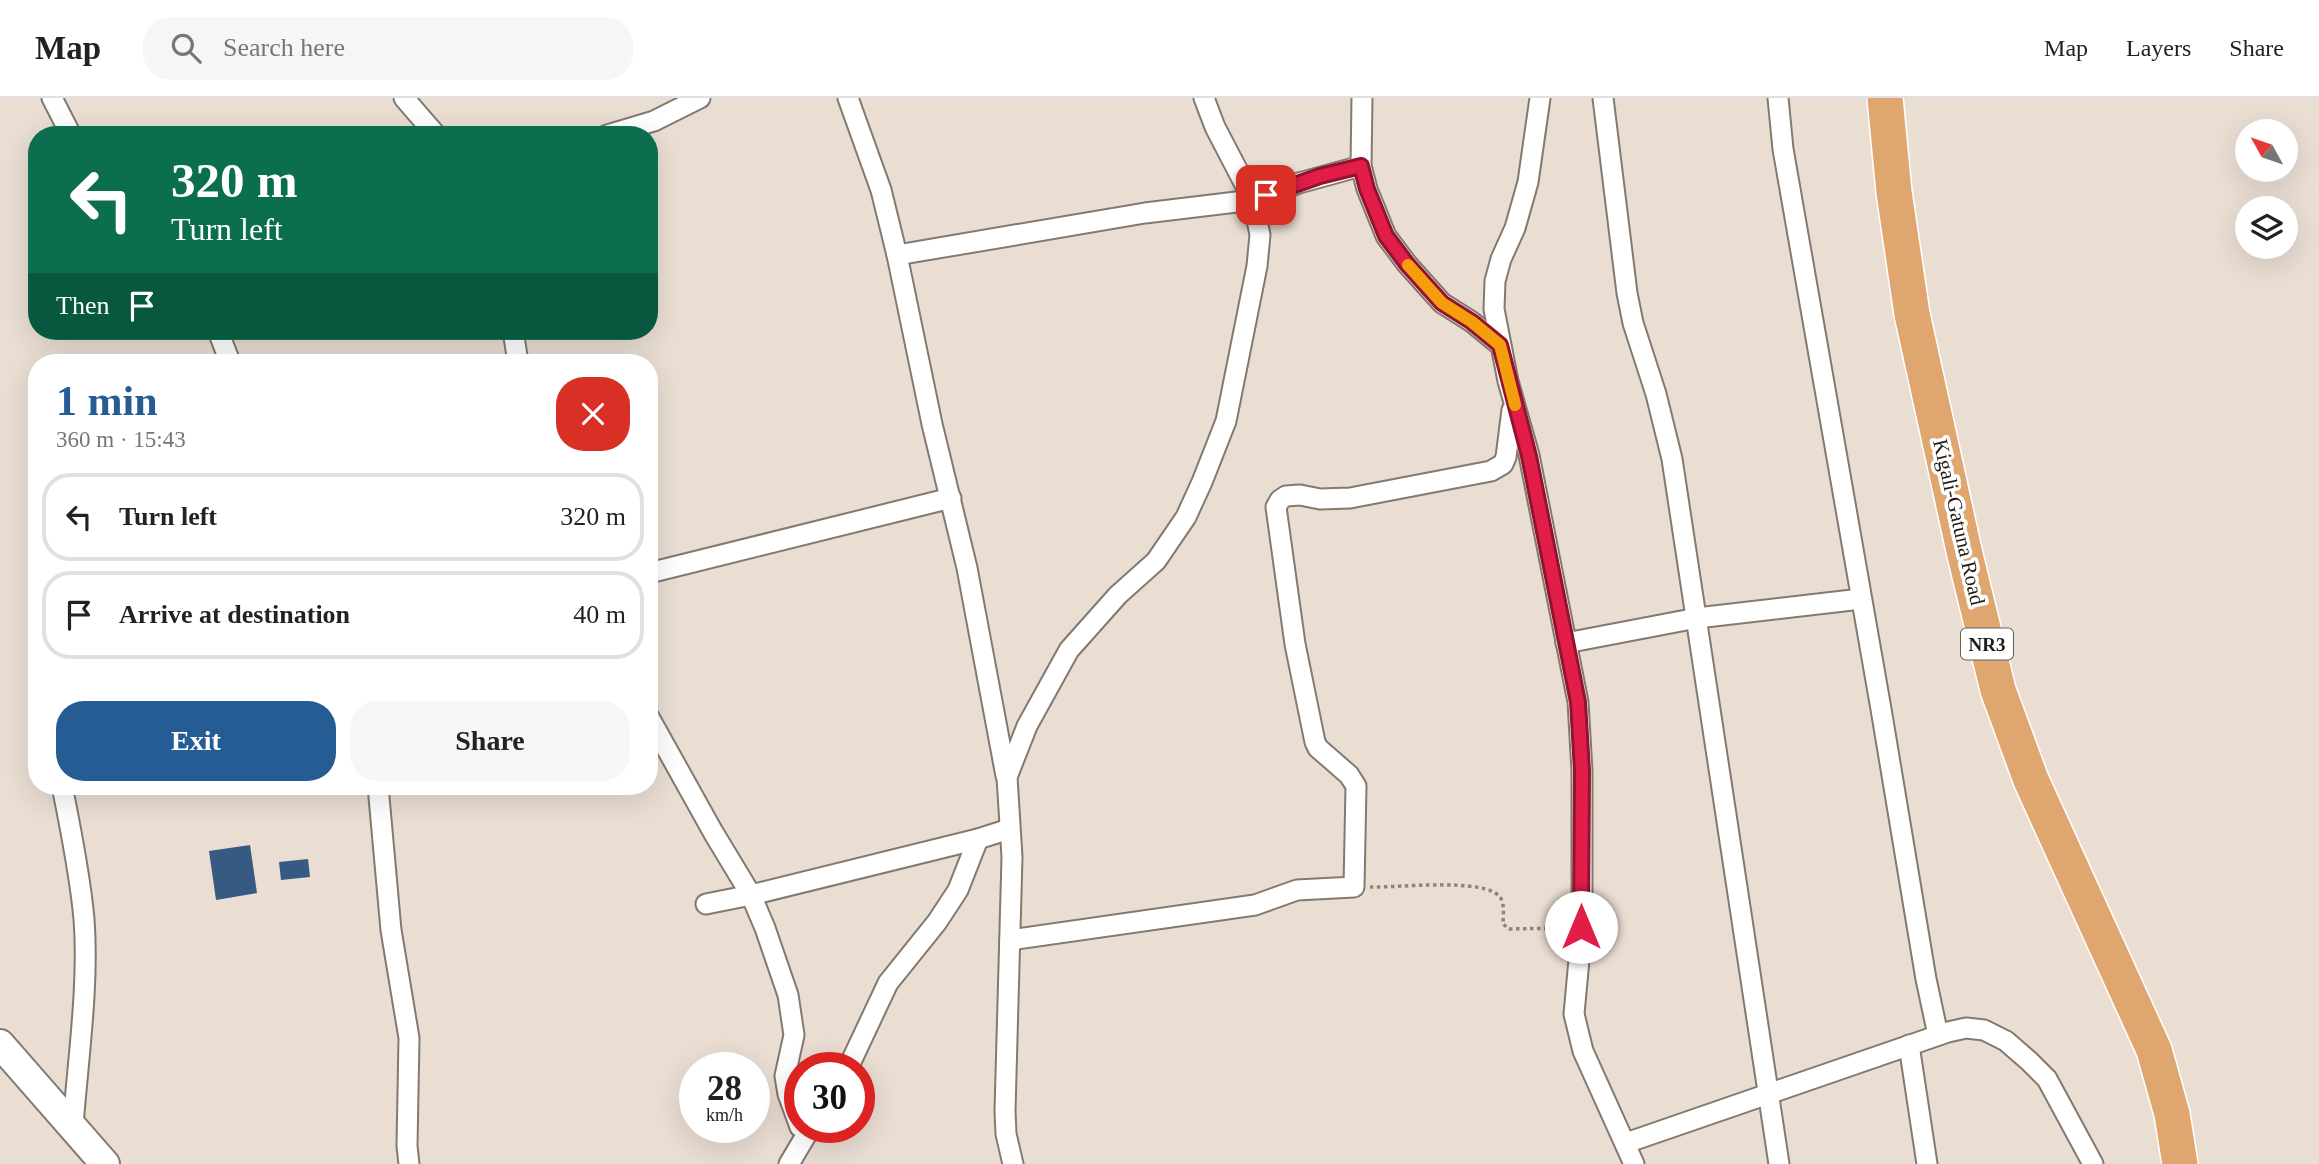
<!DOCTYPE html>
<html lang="en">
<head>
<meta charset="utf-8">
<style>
  :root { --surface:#fff; --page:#f6f6f6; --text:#222; --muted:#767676; --line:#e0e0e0; --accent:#265c94 }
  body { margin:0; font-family:"Times New Roman",serif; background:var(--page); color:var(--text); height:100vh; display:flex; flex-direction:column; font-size:26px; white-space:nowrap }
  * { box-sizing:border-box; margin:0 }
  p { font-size:23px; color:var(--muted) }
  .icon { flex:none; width:38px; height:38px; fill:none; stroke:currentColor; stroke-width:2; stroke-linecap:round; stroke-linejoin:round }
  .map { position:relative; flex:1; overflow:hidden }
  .panel { position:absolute; left:28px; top:256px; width:630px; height:441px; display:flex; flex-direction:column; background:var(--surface); border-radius:28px; box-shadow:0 7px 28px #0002 }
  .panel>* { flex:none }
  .banner { position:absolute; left:28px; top:28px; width:630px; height:214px; border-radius:28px; box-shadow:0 7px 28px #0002; background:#0b6e4f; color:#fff; overflow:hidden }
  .needle { width:46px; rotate:310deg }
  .fabs { position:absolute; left:2235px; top:21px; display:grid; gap:14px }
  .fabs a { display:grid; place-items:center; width:63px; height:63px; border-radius:50%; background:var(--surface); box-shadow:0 7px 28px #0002; font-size:35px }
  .speed { position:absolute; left:679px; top:954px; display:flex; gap:14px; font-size:35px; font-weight:700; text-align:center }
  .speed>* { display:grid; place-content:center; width:91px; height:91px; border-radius:50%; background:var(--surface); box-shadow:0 7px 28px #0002; line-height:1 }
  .speed small { font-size:18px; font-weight:400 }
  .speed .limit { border:10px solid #d22; background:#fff; color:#111 }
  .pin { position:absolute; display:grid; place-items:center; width:60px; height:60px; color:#fff; margin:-30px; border-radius:14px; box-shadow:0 4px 10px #0006 }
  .me { position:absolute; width:77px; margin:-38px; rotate:0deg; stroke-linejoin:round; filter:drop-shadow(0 0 5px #0008) }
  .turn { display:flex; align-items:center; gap:24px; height:147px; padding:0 28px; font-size:32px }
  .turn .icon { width:91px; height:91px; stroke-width:2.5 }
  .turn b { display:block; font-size:49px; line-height:60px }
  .then { display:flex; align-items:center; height:66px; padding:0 28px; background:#0003; gap:14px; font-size:26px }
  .round { display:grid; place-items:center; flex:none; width:74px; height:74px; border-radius:28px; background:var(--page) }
  .head { display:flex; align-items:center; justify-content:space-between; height:119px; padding:0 28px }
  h1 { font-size:42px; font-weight:600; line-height:52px; color:var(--accent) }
  .action { display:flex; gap:14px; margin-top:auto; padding:14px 28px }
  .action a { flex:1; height:80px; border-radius:28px; background:var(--accent); color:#fff; font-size:28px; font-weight:600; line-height:80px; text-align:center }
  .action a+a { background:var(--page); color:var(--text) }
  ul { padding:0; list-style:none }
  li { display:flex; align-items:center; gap:21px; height:88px; margin:0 14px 10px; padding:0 14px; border:4px solid var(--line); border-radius:28px }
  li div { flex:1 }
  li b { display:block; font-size:26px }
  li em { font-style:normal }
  header { display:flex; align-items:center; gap:42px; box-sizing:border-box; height:98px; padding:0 35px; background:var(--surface); border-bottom:2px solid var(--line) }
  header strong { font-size:33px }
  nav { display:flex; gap:38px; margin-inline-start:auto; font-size:24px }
  .search { width:490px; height:63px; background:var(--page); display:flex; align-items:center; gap:18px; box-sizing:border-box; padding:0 24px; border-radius:28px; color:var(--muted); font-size:26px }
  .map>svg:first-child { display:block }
</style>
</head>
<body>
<header>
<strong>Map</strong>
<div class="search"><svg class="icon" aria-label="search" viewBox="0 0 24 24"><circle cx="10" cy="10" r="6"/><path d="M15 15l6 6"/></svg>Search here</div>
<nav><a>Map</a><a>Layers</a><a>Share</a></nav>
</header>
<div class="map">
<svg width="2319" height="1066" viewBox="0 0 2319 1066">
  <rect width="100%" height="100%" fill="#eaded3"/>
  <g fill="#375a82">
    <polygon points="250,747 257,795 216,802 209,753"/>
    <polygon points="308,761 310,779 281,782 279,764"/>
  </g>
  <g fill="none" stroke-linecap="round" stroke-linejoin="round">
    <g stroke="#84796f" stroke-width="23">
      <g id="street">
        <polyline points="52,0 71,37"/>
        <polyline points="404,0 436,37"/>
        <polyline points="848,0 881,92 897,157 932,326 967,470 1006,678"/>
        <polyline points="1540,0 1528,84 1515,130 1501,161 1495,183 1494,211 1508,283 1529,357 1578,604 1582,673 1582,829 1574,916 1583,953 1634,1066"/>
        <polyline points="1603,0 1627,195 1633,225 1656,296 1672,361 1779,1066"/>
        <polyline points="1778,0 1783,51 1881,611 1926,881 1938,937"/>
        <polyline points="607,37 654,23 700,0"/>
        <polyline points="1361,68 1367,91 1386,138 1407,166 1442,205 1472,224 1500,247"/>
        <polyline points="897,157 1145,115 1253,102 1215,29 1204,0"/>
        <polyline points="218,233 230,264"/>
        <polyline points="513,233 518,264"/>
        <polyline points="649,475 951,400"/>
        <polyline points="1566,545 1697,520 1861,501"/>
        <polyline points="649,619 713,734 751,797 765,830 788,897 794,937 785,978 788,996 800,1029"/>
        <path d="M 62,688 C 71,732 80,777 84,821 C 89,886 78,962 73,1027"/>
        <polyline points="378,688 391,832 409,940 407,1048 409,1066"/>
        <polyline points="706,806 751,797 978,741"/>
        <polyline points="1010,842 1255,807 1297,792 1354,789 1356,688 1349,677 1318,650 1315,644 1295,546 1276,409 1280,402 1286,398 1300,397 1320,401 1350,400 1491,373 1503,366 1506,359 1512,312"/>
        <polyline points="1909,947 1927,1066"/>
        <polyline points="848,970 888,885 937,824 958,792 978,741 1009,731"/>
        <polyline points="1626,1045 1948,934 1966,930 1984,932 2006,943 2029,963 2047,981 2093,1066"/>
        <polyline points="789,1066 811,1029"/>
        <polyline points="1013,1066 1006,1036 1005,1013 1012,759 1007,679 1027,628 1069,552 1118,497 1156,463 1186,419 1202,384 1226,323 1257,168 1260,137 1253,102 1299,85 1361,68 1362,0"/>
      </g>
    </g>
    <g stroke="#84796f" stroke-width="32">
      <polyline id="secondary" points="0,946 105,1066"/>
    </g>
    <g stroke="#fff" stroke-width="38">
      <polyline id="highway" points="1885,0 1894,94 1912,216 1965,457 1998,592 2031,682 2154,952 2172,1016 2180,1066"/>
    </g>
    <path stroke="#8d847c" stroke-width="3.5" stroke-dasharray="3.5 3.5" stroke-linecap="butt" d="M 1370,789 C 1396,790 1484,779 1500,799 C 1505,806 1503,817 1503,826 L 1509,831 L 1564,830"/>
    <use href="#street" stroke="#fff" stroke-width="19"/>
    <use href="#secondary" stroke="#fff" stroke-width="28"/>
    <use href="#highway" stroke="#dfa66f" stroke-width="35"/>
  </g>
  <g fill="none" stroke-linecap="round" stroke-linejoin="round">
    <g stroke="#92132f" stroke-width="18">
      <polyline id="route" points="1266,97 1320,78 1361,68 1367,91 1386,138 1407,166 1442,205 1472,224 1500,247 1529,358 1578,604 1582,673 1581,829"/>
    </g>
    <use href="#route" stroke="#e11d48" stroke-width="12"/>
    <polyline stroke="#f59e0b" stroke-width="12" points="1408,167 1442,205 1472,224 1500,247 1515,307"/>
  </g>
  <g text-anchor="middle" stroke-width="7" stroke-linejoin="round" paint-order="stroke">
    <rect fill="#fff" stroke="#63605d" stroke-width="2" x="1961" y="530.5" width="52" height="31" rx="5"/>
    <g font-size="19" font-weight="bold" fill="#201c18">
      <text x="1987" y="553">NR3</text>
    </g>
    <g font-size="21" fill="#201c18" stroke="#fff">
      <text transform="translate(1959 424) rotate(77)" y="7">Kigali-Gatuna Road</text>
    </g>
  </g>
</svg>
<div class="fabs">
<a><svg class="needle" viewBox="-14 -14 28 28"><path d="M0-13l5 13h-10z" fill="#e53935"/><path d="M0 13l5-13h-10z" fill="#767676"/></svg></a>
<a><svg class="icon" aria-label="layers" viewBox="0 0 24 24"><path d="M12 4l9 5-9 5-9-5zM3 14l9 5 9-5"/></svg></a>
</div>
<div class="speed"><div>28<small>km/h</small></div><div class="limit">30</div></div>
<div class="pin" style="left:1266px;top:97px;background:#d93025"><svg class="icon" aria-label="arrive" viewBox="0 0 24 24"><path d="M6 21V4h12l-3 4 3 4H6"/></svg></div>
<svg class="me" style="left:1581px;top:829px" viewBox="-20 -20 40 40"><circle r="19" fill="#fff"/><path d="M0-13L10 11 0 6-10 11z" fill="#e11d48"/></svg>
<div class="banner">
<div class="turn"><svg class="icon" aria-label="left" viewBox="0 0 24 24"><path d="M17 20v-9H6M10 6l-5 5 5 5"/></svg><div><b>320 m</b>Turn left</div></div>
<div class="then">Then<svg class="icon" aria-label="arrive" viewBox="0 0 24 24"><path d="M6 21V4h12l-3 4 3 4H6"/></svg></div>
</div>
<section class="panel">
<div class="head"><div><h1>1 min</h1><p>360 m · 15:43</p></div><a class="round" style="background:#d93025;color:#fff"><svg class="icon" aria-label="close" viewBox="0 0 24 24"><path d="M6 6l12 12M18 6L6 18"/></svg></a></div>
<ul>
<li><svg class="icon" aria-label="left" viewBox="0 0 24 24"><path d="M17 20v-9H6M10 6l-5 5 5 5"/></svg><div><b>Turn left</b></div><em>320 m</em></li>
<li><svg class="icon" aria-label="arrive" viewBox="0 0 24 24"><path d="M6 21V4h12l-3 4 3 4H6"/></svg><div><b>Arrive at destination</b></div><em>40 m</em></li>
</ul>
<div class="action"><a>Exit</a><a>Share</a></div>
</section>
</div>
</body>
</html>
